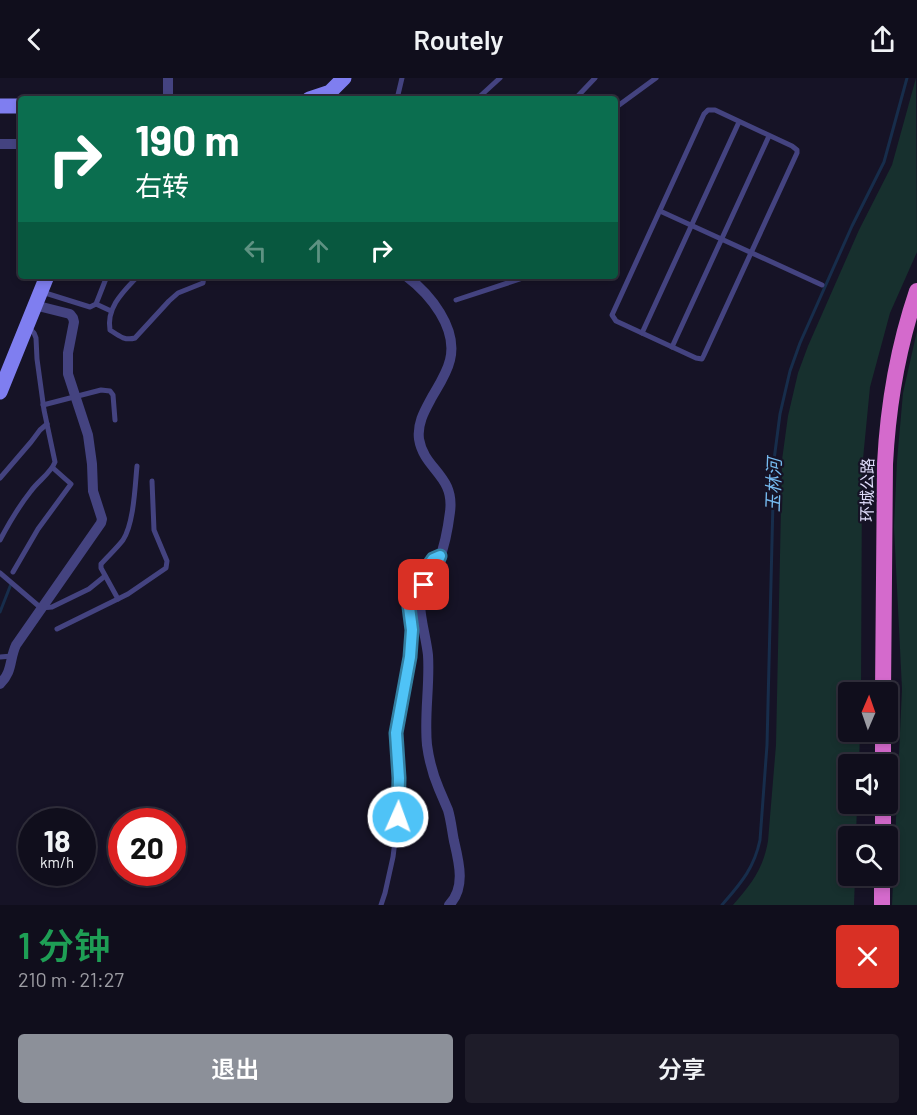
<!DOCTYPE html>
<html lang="zh">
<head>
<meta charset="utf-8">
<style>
  :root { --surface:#100e1c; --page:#1e1c29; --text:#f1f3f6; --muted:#9c9ca3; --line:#302e3b; --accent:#8c9099 }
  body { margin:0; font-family:Barlow,"Noto Sans SC",sans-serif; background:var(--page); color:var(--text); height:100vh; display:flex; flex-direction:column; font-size:22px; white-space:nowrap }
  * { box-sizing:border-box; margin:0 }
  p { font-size:20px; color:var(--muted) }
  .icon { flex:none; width:33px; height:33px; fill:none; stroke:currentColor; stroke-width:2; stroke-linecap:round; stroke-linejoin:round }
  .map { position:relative; height:827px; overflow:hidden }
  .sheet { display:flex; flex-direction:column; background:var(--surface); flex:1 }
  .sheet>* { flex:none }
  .banner { position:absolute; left:18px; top:18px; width:600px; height:183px; border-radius:6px; box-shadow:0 3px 9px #0003,0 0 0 2px var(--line); background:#0b6e4f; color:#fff; overflow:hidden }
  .needle { width:39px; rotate:2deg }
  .fabs { position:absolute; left:838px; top:604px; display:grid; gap:12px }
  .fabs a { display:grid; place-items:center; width:60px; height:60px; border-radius:6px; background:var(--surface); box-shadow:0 3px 9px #0003,0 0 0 2px var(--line); font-size:30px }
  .speed { position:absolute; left:18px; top:730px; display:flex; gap:12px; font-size:30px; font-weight:700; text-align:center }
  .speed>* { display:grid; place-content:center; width:78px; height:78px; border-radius:50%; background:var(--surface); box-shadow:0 3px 9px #0003,0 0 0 2px var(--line); line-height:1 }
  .speed small { font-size:15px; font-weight:400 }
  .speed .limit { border:9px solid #d22; background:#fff; color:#111 }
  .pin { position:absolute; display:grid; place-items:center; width:51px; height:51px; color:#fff; margin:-26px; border-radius:12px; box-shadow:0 3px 9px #0006 }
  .me { position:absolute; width:66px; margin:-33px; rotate:2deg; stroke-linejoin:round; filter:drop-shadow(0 0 4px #0008) }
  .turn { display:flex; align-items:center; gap:21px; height:126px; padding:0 18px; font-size:27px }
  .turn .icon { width:78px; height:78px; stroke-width:2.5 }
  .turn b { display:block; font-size:42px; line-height:51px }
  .lanes { display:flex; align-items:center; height:57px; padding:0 18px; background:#0003; justify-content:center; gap:30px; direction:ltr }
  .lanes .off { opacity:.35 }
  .round { display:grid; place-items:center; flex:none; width:63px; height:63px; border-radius:6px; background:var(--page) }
  .summary { display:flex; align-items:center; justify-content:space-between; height:102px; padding:0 18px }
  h1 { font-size:36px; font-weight:600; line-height:45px; color:#1e9e55 }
  .button { display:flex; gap:12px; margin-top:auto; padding:12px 18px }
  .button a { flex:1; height:69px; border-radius:6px; background:var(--accent); color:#fff; font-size:24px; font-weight:600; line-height:69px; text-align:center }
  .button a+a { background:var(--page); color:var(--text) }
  header { display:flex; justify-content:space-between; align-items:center; height:78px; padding:0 18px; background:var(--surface); font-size:27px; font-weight:600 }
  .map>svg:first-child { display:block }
</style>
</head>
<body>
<header><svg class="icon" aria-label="back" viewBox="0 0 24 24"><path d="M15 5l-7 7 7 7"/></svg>Routely<svg class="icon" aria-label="share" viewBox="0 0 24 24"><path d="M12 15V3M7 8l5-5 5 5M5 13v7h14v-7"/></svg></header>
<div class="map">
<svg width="917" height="827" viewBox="0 0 917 827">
  <rect width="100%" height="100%" fill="#161326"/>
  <g fill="#17302e">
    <path d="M 916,0 L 917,174 L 890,235 L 870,309 L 862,391 L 861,615 L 849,615 L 849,654 L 860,654 L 859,687 L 849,687 L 849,726 L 857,726 L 856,759 L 849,759 L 849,798 L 855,798 L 854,827 L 733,827 C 751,806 763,792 768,763 L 776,667 L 782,382 L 788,338 L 798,295 L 808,268 L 859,152 L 892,87 Z"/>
    <polygon points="917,253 917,827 892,827 902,611 894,449 897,383 903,315"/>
  </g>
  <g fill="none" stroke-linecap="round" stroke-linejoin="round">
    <g stroke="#172d4b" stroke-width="3">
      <polyline points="0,534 11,506"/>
      <path d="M 722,827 C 740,806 754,791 760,762 L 767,667 L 774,382 L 780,336 L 790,293 L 800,265 L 852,148 L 884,84 L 907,0"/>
    </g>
    <g stroke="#444380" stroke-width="5">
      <polyline points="397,21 402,0"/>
      <polyline points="477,21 500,0"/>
      <polyline points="575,21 595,0"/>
      <polyline points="615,30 656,0"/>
      <polygon points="708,32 715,32 792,68 797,72 797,75 704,277 702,281 696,280 616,243 612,237 704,36"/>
      <polyline points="660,133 822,207"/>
      <path d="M 138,198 C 124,213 106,229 110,252 C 119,258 125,263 135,260 L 169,223 L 178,215 L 203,205 L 204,198"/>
      <polyline points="42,214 90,229 96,226 107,198"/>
      <polyline points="456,222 529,198"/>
      <polyline points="96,226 111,233"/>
      <polyline points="642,255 739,44"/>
      <polyline points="672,269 769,58"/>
      <polyline points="43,327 101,312 110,313 113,317 115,342"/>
      <polyline points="0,400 31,364 40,352 47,346"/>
      <path d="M 0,462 C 9,445 19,428 31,413 C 38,403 51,395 55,384 L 44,332 L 37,281 L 36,260 L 34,255 L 28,249"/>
      <polyline points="13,494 38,451 71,406 53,390"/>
      <polyline points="0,495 41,530 52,529 89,511 105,498"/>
      <path d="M 118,521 L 101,490 L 101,486 C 108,478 117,470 123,462 C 134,445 135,408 137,388"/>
      <polyline points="57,551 128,516 166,490 167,483 154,452 152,403"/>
      <polyline points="0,579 12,578"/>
      <polyline points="381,827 385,815 393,779 398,739 399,700 396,655 410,579 412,552 409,529 410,519 413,510 433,481 439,478"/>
    </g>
    <g stroke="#444380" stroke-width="10">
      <polyline points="168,21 168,0"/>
      <polyline points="0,66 21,66"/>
      <path d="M 406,198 C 430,216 458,250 450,282 C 447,295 439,307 432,319 C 425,332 417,345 419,361 C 424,392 455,397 450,434 C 448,450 445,467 439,482 C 432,497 419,510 420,527 C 421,544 426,560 428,577 C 430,607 424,637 427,667 C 429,682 433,697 439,711 C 442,718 445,725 448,732 C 451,742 452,753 454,763 C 459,784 466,810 449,827"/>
      <path d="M 0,606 C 13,593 9,582 16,567 L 101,445 L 102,441 L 93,413 L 92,386 L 88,357 L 68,296 L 68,275 L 74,244 L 73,240 L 70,236 L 34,227"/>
    </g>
    <g stroke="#7f7ef0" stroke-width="15">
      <polyline points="309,21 330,14 344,0"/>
      <polyline points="0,28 21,28"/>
      <polyline points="0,314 47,198"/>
    </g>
    <g stroke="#d46acc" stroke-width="16">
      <path d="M 883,615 L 885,386 C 888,327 898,269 917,213"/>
      <polyline points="883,687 883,654"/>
      <polyline points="883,759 883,726"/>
      <polyline points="882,827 882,798"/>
    </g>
  </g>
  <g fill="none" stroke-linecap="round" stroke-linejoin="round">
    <g stroke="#337fa1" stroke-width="15">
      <polyline id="route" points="398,739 399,700 396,655 410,579 412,552 409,529 410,519 413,510 433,481 440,478 434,491 424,507"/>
    </g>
    <use href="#route" stroke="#4fc3f7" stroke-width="10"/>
  </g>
  <g text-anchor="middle" stroke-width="4.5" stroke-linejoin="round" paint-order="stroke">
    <g font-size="16" fill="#dfdcfb" stroke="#161326">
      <text transform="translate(867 412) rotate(-89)" y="6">环城公路</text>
    </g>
    <g font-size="18" font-style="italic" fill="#76baef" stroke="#161326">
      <text transform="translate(774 407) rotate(-88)" y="6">玉林河</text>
    </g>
  </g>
</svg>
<div class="fabs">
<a><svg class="needle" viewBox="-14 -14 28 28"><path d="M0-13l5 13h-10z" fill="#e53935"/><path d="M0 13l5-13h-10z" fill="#9c9ca3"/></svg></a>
<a><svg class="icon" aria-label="sound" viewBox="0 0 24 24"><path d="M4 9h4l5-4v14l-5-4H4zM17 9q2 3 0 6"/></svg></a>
<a><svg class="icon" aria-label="search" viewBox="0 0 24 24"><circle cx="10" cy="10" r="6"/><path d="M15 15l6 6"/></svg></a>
</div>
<div class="speed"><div>18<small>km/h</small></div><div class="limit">20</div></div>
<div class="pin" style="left:424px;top:507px;background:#d93025"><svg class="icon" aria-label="arrive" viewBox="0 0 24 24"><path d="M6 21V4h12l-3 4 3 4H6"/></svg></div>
<svg class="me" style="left:398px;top:739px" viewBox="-20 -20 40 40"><circle r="17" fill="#4fc3f7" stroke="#fff" stroke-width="3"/><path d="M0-11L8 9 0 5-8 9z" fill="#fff"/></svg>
<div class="banner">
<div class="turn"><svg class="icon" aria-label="right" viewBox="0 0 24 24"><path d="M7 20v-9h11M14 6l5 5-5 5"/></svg><div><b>190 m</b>右转</div></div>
<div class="lanes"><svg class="icon off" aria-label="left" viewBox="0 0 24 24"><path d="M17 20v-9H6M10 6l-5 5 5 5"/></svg><svg class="icon off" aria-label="ahead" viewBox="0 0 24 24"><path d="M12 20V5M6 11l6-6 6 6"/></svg><svg class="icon" aria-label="right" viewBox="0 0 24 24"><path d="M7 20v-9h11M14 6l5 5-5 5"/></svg></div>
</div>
</div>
<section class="sheet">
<div class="summary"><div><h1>1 分钟</h1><p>210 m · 21:27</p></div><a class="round" style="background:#d93025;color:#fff"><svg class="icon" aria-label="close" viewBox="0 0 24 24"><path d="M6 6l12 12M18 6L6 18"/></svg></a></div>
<div class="button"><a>退出</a><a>分享</a></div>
</section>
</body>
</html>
